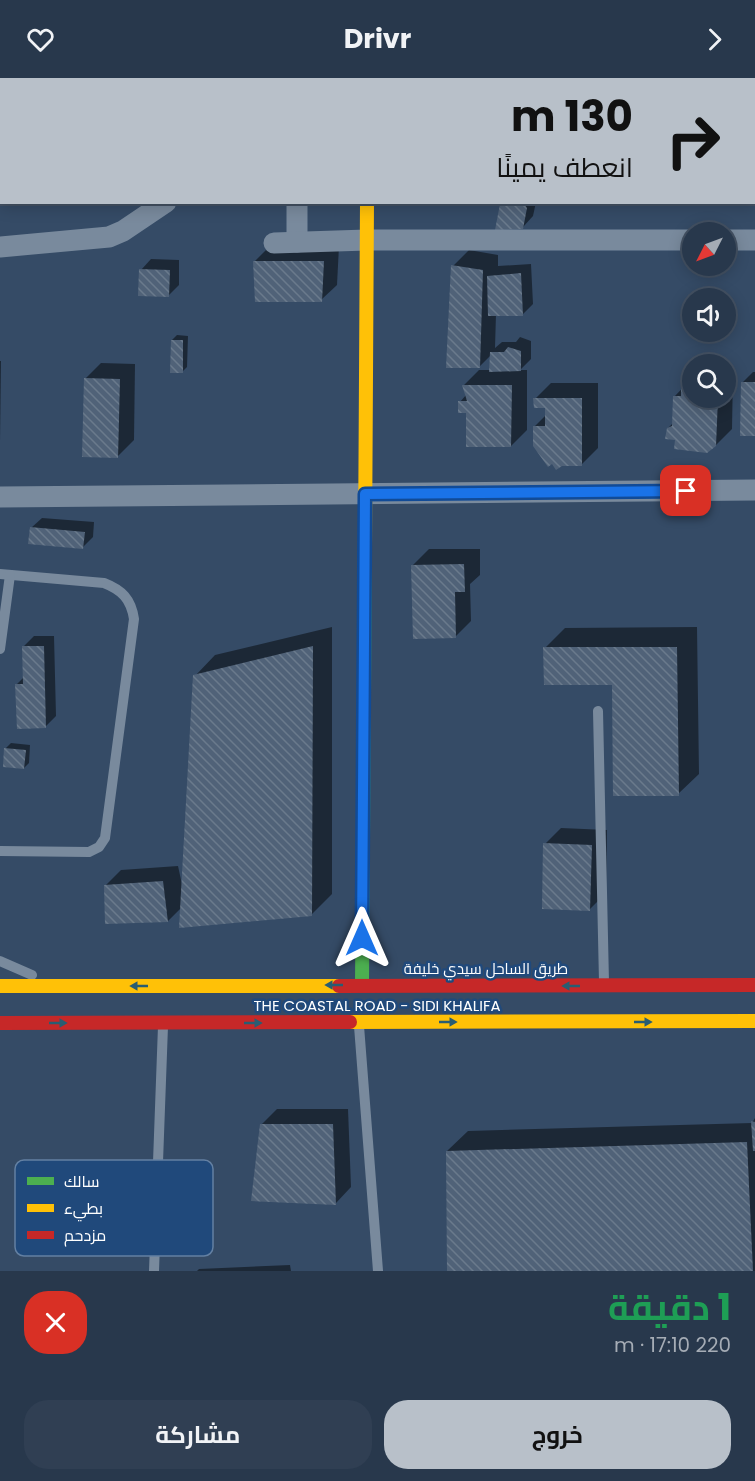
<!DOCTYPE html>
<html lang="ar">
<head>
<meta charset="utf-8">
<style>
  :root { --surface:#28384c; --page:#303f53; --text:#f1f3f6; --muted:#a5acb5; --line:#445264; --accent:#b8c0c9 }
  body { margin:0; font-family:Poppins,Cairo,sans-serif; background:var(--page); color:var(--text); direction:rtl; height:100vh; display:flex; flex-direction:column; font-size:22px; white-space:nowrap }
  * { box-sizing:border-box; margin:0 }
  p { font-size:20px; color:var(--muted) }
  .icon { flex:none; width:33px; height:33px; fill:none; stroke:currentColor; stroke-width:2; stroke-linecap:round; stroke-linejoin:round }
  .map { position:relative; height:1193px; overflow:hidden; direction:ltr }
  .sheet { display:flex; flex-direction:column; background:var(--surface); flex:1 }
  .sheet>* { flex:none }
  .guide { position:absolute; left:0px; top:0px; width:756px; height:126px; box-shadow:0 3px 15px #0003,0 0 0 2px var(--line); direction:rtl; background:#b8c0c9; color:#111; overflow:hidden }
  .needle { width:39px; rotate:228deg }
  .buttons { position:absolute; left:682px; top:144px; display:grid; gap:12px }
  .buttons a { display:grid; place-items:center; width:54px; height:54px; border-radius:50%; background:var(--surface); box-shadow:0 3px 15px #0003,0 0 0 2px var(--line); font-size:30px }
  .pin { position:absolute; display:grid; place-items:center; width:51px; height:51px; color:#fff; margin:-26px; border-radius:12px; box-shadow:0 3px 9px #0006 }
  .me { position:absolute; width:66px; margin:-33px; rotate:0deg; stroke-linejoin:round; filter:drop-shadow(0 0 4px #0008) }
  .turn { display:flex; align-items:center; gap:21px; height:126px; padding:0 24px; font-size:27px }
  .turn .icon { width:78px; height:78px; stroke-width:2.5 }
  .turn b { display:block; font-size:42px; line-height:51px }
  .round { display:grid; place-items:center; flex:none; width:63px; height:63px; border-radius:24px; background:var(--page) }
  .overview { display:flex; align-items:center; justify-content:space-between; height:102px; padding:0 24px }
  h1 { font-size:36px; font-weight:700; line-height:45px; color:#1e9e55 }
  .button { display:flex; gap:12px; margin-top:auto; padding:12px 24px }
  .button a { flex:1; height:69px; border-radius:24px; background:var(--accent); color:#111; font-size:24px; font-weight:700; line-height:69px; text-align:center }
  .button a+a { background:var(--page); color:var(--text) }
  header { display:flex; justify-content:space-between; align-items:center; height:78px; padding:0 24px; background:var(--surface); font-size:27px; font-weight:700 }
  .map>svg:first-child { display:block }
</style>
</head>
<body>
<header><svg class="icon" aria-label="forward" viewBox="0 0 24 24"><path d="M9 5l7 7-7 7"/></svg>Drivr<svg class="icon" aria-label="heart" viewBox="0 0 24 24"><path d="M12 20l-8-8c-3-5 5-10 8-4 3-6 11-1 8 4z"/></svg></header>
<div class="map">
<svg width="755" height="1193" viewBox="0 0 755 1193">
  <defs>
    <pattern id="building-back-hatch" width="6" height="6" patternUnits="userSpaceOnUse" patternTransform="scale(1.5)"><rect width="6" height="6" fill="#506278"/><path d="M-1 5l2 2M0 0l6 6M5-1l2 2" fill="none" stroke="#6a7a8c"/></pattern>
  </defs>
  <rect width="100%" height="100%" fill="#354b66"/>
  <g fill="#0007">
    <polygon points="200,0 249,0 200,2"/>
    <rect x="452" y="0" width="165" height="2"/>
    <polygon points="504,124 536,124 533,138 523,149 502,126"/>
    <polygon points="271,167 339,168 337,207 321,222 255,183"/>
    <polygon points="469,172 498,177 498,188 531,186 533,226 522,237 496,236 495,270 502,264 516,264 520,259 531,263 531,281 520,292 527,292 527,352 511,368 467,334 460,324 466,317 464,307 479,292 491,292 491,277 479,289 453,188"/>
    <polygon points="151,181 179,182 179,207 169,217 141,192"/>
    <polygon points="177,257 188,258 187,289 182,294 172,262"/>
    <polygon points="0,283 1,283 0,364"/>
    <polygon points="101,285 135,286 134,362 118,378 85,301"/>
    <polygon points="726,294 733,294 732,351 716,367 677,360 668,350 674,344 675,318 693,299 693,320 726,320"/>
    <polygon points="753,294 755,294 755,356 742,305"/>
    <polygon points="551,305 598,305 598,370 582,386 535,348 546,337 546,329 535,321"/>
    <polygon points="42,440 94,444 93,459 83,469 31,450"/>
    <polygon points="429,471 480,471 480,497 470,506 471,543 455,559 413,487"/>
    <polygon points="332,549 332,816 312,836 182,829 168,843 105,808 121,792 178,788 183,811 195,598 215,577"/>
    <polygon points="697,549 699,696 678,716 614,606 545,570 565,550"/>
    <polygon points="34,558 54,558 56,638 45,649 17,606 24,599 24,568"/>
    <polygon points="11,665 30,667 29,685 24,690 6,670"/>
    <polygon points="561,750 607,752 606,815 590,831 545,766"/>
    <polygon points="277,1031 348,1031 351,1109 336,1125 261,1047"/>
    <polygon points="755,1040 755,1193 449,1193 447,1073 468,1053 752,1045"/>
    <polygon points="290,1187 291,1193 197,1193 199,1191"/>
  </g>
  <g fill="url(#building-back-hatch)">
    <polygon points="505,124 523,124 527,130 523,151 495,152 500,126 505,127"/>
    <polygon points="253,183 324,183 322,224 255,224"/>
    <polygon points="451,187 483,192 480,290 446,290"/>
    <polygon points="139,191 170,192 169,219 138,218"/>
    <polygon points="521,195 523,238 488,238 487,198"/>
    <polygon points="171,262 183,262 183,295 170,295"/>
    <polygon points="508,269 521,273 521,293 489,294 490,274 504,274"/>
    <polygon points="84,300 120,301 118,380 82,379"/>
    <polygon points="741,304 755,304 755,358 740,358"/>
    <polygon points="462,307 512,307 511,369 466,369 466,335 458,335 458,323 467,323"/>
    <polygon points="681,308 693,309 693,320 718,320 716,368 707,375 674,371 675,362 665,361 667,350 672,348 673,318 681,318"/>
    <polygon points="533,320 582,320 582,388 562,388 556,392 552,386 548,389 533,368 533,348 545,348 545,330 534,330"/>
    <polygon points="30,449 85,454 83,471 28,466"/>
    <polygon points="464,486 465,514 455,514 456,560 413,561 411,487"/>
    <polygon points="22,568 44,568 46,650 17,651 15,606 23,606"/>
    <polygon points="313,568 312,838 179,850 193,597"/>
    <polygon points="543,569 677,569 679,718 613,718 612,607 544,607"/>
    <polygon points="4,670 26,672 24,691 3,689"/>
    <polygon points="543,765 592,767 590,833 542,831"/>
    <polygon points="163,803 168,844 105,846 104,807"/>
    <polygon points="751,1043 755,1044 755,1073 753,1073"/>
    <polygon points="260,1046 333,1046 336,1127 251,1123"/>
    <polygon points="747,1064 753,1193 447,1193 446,1073"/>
  </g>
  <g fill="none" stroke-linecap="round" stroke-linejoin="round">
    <g stroke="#798a9d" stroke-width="10">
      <path d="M 0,496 L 104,505 C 122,512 131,521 134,541 L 105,760 L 99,769 L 89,774 L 0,773"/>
      <polyline points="0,571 10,497"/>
      <polyline points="598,633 604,904"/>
      <polyline points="0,883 32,897"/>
      <polyline points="359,948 378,1193"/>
      <polyline points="154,1193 163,948"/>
    </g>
    <g stroke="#798a9d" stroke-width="21">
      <polyline points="367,2 367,0"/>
      <polyline points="297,124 297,164"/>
      <polyline points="726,162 755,162"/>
      <polyline points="274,165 367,162 693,162"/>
      <polyline points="0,169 109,159 123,153 166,124"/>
      <polyline points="0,419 755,412"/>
    </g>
    <polyline stroke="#4caf50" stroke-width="14" points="362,907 365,471"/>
    <g stroke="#ffc107" stroke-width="14">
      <polyline points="365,471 367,124"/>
      <polyline points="0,908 339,908"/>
      <polyline points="350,944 755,943"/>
    </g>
    <g stroke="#c62828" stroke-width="14">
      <polyline points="339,908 755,907"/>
      <polyline points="0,945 350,944"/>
    </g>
  </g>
  <defs><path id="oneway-solid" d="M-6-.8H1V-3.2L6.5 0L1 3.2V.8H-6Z" transform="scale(1.5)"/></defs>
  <g fill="#295d72">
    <use href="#oneway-solid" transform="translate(334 907) rotate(180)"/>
    <use href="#oneway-solid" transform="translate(139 908) rotate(180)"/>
    <use href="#oneway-solid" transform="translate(571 908) rotate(-180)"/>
    <use href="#oneway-solid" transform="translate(448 944)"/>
    <use href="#oneway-solid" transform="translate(643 944)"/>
    <use href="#oneway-solid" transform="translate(58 945)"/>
    <use href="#oneway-solid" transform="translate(253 945)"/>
  </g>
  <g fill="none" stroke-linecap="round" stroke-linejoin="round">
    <g stroke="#114b97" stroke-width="15">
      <polyline id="route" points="362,860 365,416 686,413"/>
    </g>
    <use href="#route" stroke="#1a73e8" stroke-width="10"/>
  </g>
  <g text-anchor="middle" stroke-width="5" stroke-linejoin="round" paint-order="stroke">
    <g font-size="15" fill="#fff" stroke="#20497b">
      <text x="486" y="896">طريق الساحل سيدي خليفة</text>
      <text x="377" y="933">THE COASTAL ROAD - SIDI KHALIFA</text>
    </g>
  </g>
  <rect x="15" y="1082" width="198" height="96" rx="9" fill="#20497b" stroke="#6380a3" stroke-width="1.5"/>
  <rect x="27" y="1099" width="27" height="8" fill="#4caf50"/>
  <rect x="27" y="1126" width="27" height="8" fill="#ffc107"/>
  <rect x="27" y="1153" width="27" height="8" fill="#c62828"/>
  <g font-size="16" fill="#fff">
    <text x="64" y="1109">سالك</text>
    <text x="64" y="1136">بطيء</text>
    <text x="64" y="1163">مزدحم</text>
  </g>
</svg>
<div class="buttons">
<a><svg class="needle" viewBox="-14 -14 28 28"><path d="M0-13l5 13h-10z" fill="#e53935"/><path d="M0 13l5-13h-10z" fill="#a5acb5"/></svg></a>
<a><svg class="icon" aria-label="sound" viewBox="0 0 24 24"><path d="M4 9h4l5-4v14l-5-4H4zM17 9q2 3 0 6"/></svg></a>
<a><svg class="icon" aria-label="search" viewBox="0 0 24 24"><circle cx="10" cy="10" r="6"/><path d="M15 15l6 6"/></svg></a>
</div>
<div class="pin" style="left:686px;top:413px;background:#d93025"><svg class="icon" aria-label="arrive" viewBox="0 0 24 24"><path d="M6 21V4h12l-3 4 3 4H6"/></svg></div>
<svg class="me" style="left:362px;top:860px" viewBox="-20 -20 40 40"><path d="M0-17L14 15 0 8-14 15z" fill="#1a73e8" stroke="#fff" stroke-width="4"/></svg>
<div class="guide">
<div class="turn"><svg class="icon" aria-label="right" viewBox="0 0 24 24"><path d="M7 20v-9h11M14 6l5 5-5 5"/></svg><div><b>130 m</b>انعطف يمينًا</div></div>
</div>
</div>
<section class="sheet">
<div class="overview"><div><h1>1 دقيقة</h1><p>220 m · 17:10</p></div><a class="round" style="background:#d93025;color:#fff"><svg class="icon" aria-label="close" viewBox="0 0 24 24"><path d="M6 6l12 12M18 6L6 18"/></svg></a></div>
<div class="button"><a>خروج</a><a>مشاركة</a></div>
</section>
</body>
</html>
